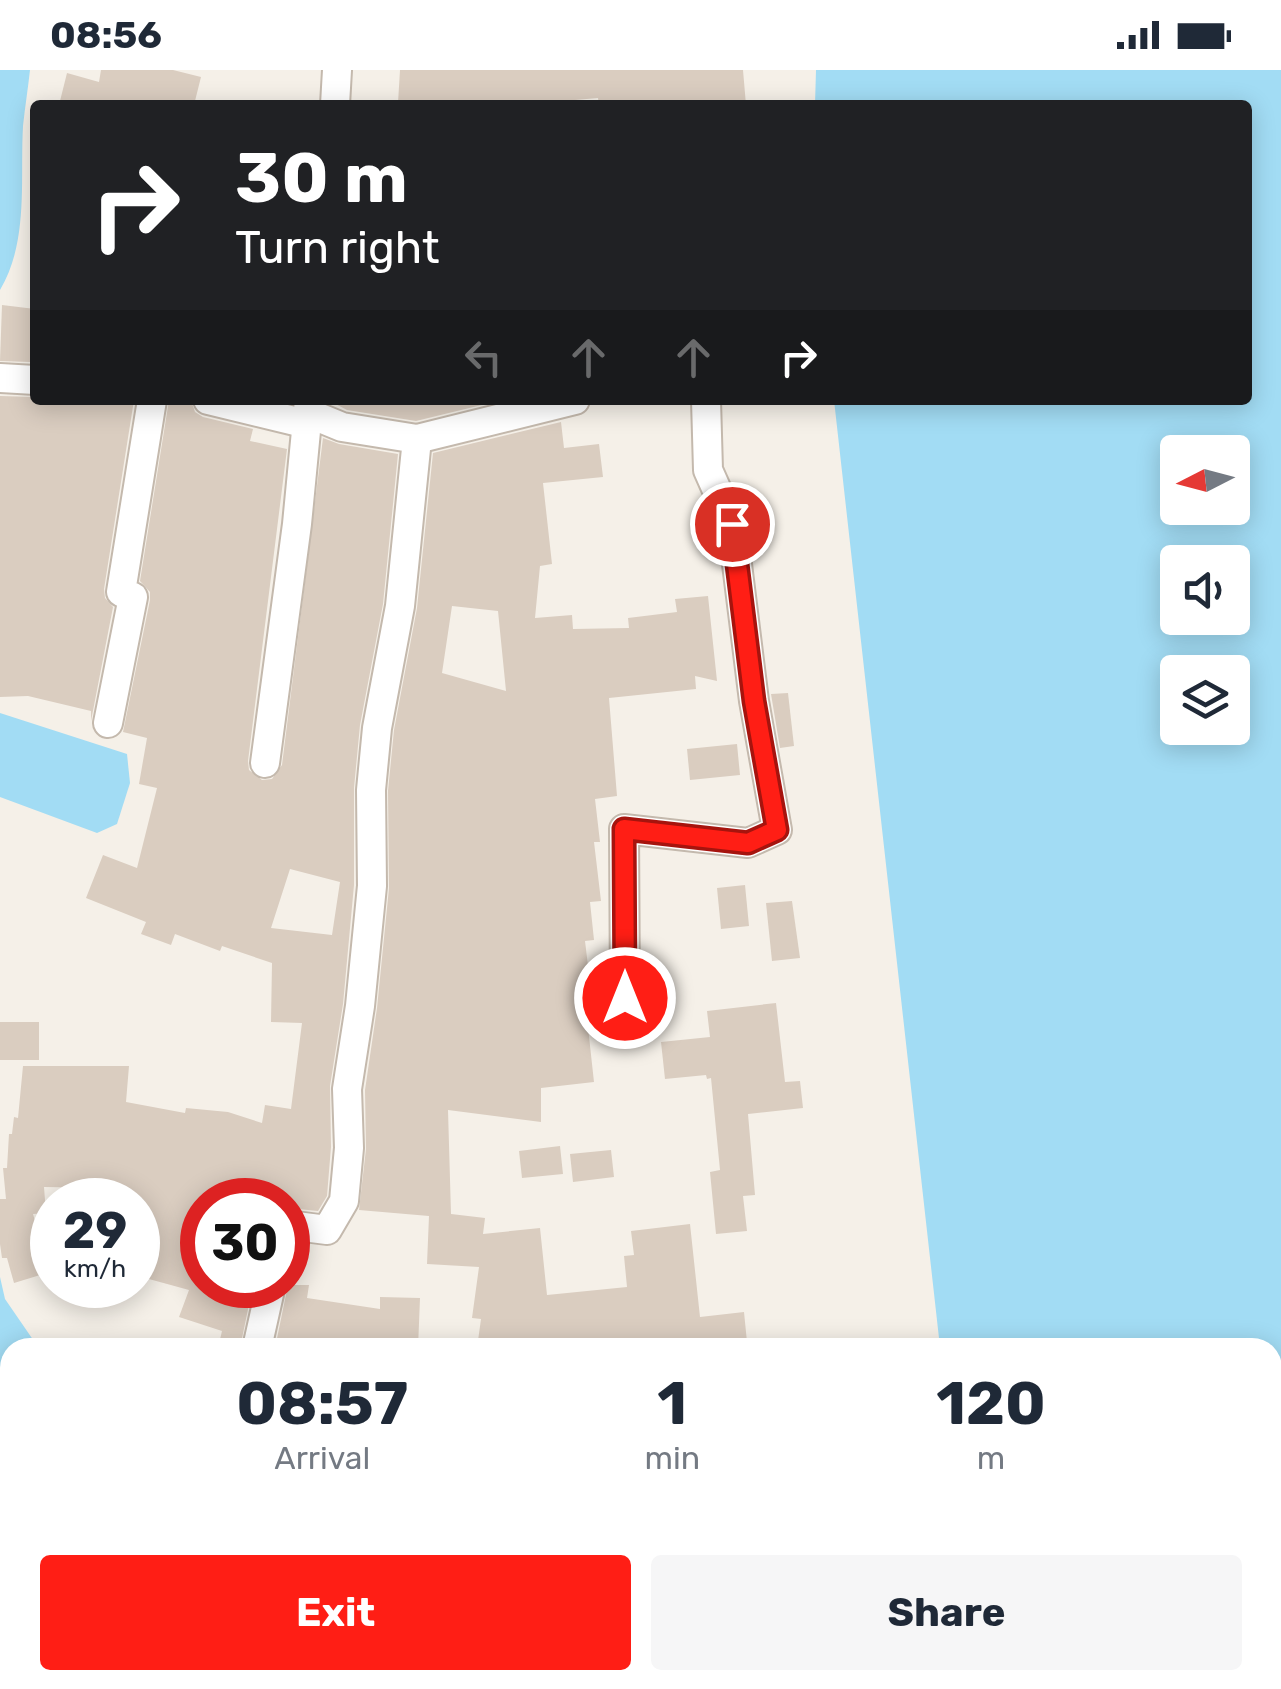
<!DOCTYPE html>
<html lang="en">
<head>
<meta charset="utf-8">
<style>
  :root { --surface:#fff; --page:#f6f6f7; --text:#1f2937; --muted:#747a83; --accent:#ff1e15 }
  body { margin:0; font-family:Rubik,sans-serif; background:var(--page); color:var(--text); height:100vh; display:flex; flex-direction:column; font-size:38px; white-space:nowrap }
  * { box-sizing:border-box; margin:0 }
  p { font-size:32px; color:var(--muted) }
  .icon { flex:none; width:55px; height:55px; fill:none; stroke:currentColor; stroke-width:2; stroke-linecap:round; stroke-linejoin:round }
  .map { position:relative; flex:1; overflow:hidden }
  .side { position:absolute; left:0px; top:1268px; width:1282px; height:352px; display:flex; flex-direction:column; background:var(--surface); border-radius:30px 30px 0 0; box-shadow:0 5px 25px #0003 }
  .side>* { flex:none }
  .guide { position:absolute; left:30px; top:30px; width:1222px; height:305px; border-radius:10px; box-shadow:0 5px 25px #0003; background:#202124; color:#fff; overflow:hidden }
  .needle { width:65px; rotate:264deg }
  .buttons { position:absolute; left:1160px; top:365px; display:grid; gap:20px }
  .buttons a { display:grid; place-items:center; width:90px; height:90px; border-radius:10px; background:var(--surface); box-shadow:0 5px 25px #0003; font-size:50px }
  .speed { position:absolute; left:30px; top:1108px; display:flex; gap:20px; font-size:50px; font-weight:700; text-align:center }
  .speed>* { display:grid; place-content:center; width:130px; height:130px; border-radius:50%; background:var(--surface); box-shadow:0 5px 25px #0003; line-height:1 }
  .speed small { font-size:25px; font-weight:400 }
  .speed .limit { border:15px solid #d22; background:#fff; color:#111 }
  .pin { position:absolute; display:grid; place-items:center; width:85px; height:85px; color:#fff; margin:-42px; border:5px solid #fff; border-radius:50%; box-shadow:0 2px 10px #0007 }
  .me { position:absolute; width:110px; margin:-55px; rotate:0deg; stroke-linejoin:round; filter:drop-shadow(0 0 8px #0008) }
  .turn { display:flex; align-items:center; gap:35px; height:210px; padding:0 40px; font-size:45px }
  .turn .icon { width:130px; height:130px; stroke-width:2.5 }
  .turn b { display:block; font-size:70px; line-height:85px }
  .lanes { display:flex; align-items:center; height:95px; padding:0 40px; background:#0003; justify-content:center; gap:50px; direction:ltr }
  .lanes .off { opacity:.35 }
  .eta { display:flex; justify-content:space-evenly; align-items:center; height:170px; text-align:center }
  .eta b { font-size:60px; font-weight:700; line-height:70px }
  .primary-button { display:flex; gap:20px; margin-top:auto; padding:20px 40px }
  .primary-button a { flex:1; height:115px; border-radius:10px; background:var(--accent); color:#fff; font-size:40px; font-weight:700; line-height:115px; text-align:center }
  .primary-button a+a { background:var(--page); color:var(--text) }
  .status { display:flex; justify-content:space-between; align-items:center; height:70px; padding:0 50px; background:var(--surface); direction:ltr }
  .status svg { height:28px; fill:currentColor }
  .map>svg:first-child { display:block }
</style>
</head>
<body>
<div class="status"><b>08:56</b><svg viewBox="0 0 49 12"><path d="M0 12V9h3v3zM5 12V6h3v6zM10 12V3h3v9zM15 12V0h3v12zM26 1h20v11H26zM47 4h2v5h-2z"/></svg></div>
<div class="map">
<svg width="1281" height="1619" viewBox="0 0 1281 1619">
  <rect width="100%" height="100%" fill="#f5f0e8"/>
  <g fill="#a2dcf4" fill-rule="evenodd">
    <path d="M 0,0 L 30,0 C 28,18 25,37 23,56 C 20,110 29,171 0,220 Z"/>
    <path d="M 816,0 L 1281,0 L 1281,1619 L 978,1619 L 977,1610 L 1272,1610 L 1272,1278 L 940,1277 L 834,330 L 1248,330 L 1248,35 L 815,35 ZM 1178,382 L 1232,382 L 1232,438 L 1178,438 ZM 1178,492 L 1232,492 L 1232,548 L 1178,548 ZM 1178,602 L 1232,602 L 1232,658 L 1178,658 Z"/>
    <polygon points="0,643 127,684 130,713 117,754 97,763 0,727"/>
    <polygon points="0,1207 5,1229 38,1277 10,1278 10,1580 0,1589"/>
  </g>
  <g fill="#dacdc0" fill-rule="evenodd">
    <polygon points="101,0 173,0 201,7 194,35 59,35 67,3 99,12"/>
    <polygon points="400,0 743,0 746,35 599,35 598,28 518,35 398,33"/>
    <polygon points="2,235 35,239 30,292 0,291"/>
    <polygon points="0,326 35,327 35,330 134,330 104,519 105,528 113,537 91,651 91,641 28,626 0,627"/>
    <path d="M 169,330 L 191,330 L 195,342 L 203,347 L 253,359 L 250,371 L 287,379 L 248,691 L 249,700 L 262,710 L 272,709 L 282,695 L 323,368 L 339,374 L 398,384 L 383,534 L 360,655 L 354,718 L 354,815 L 343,934 L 330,1016 L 331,1077 L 327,1126 L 318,1141 L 288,1138 L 288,1130 L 202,1130 L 202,1215 L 253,1215 L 240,1278 L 218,1278 L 222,1261 L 179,1247 L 189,1220 L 138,1206 L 151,1157 L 138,1154 L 138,1130 L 104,1130 L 107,1118 L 44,1117 L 46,1143 L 33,1144 L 50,1202 L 14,1213 L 7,1188 L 2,1188 L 0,1174 L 0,1129 L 6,1129 L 3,1098 L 7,1098 L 9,1064 L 12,1064 L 14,1047 L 18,1048 L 23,996 L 129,996 L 126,1032 L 185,1043 L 186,1038 L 228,1042 L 262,1053 L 265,1035 L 291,1039 L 302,953 L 271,952 L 272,893 L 222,876 L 220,881 L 175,864 L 171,875 L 141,864 L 146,852 L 86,828 L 103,785 L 137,798 L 157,718 L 139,714 L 147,668 L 123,662 L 150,530 L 150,522 L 140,511 ZM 290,799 L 340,812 L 332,865 L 271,858 Z"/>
    <polygon points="328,330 502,330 416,351 347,340"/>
    <path d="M 561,352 L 564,378 L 599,374 L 603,407 L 543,413 L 552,494 L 540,496 L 535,548 L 572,545 L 573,559 L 629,558 L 628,548 L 677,542 L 675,529 L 708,526 L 717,611 L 695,606 L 696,619 L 609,628 L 617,726 L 595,729 L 600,772 L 594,772 L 601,831 L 590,832 L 594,870 L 585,871 L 592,929 L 585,930 L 594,1012 L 541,1018 L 541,1052 L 448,1040 L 451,1144 L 485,1148 L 483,1164 L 540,1158 L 547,1225 L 627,1217 L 624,1186 L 634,1185 L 631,1161 L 690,1154 L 700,1247 L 744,1242 L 747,1272 L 696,1278 L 477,1278 L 481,1249 L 472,1248 L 479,1197 L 427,1194 L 429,1146 L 359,1140 L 366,1079 L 365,1020 L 377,938 L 389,818 L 388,721 L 394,660 L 417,538 L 433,383 ZM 452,536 L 498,541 L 506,621 L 442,603 Z"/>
    <polygon points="788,623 794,676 780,678 771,624"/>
    <polygon points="737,674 740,705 690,710 687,679"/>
    <polygon points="745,815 749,856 721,859 717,818"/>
    <polygon points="792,831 800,888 772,891 766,833"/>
    <polygon points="776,933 785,1012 800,1011 803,1038 748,1044 755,1125 743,1126 747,1161 716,1164 710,1102 720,1100 711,1008 707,1009 706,1005 665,1009 661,972 710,967 707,941"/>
    <rect x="0" y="952" width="39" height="38"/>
    <polygon points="560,1076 563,1104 522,1108 519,1081"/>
    <polygon points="611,1080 614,1107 573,1112 570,1084"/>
    <polygon points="288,1215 309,1215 307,1228 380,1239 380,1227 420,1228 418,1278 275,1278"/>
  </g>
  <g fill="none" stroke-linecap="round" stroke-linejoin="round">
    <g stroke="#c4b9ad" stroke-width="32">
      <g id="minor">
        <polyline points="335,35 337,0"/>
        <polyline points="0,308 35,310"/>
        <polyline points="208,330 307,354"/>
        <polyline points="417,369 575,330"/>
        <polyline points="108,653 133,527 121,522 152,330"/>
        <polyline points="265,693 297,454 309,330"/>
        <polyline points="625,928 624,759 748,773 777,760 754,631 732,454 708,400 706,330"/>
        <polyline points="288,1155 327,1160 344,1131 349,1078 347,1019 360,936 372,816 371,720 377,658 400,536 417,369 342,357 308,343"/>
        <polyline points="257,1278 271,1215"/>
        <polyline points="209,1610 209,1619"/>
      </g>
    </g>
    <use href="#minor" stroke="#fff" stroke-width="28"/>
  </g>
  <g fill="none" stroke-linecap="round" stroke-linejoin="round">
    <g stroke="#a6140e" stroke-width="25">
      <polyline id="route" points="625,928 624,759 748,773 777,760 754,631 732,454"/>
    </g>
    <use href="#route" stroke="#ff1e15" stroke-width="18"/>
  </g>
</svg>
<div class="buttons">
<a><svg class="needle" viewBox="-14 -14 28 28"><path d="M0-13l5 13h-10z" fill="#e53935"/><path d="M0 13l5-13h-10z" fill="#747a83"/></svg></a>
<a><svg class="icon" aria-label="sound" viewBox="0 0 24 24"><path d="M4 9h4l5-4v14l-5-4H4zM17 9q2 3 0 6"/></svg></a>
<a><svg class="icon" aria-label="layers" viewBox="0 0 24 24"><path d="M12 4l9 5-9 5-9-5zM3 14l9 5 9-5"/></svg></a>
</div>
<div class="speed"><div>29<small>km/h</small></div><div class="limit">30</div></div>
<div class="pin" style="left:732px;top:454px;background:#d93025"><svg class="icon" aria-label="arrive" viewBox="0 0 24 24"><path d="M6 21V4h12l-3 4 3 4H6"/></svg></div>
<svg class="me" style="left:625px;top:928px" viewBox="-20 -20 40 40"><circle r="17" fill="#ff1e15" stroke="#fff" stroke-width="3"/><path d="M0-11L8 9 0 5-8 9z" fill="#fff"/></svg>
<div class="guide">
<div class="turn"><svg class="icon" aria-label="right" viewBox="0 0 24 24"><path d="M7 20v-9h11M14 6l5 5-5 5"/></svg><div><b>30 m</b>Turn right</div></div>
<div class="lanes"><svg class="icon off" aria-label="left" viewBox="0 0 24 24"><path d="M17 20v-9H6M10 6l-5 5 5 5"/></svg><svg class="icon off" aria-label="ahead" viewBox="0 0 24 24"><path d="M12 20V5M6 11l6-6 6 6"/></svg><svg class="icon off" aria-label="ahead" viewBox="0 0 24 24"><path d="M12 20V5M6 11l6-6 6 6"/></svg><svg class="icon" aria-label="right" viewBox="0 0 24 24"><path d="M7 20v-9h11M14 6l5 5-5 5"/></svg></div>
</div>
<section class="side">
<div class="eta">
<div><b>08:57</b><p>Arrival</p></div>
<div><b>1</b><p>min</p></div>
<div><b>120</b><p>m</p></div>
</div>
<div class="primary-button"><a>Exit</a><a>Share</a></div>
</section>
</div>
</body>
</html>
